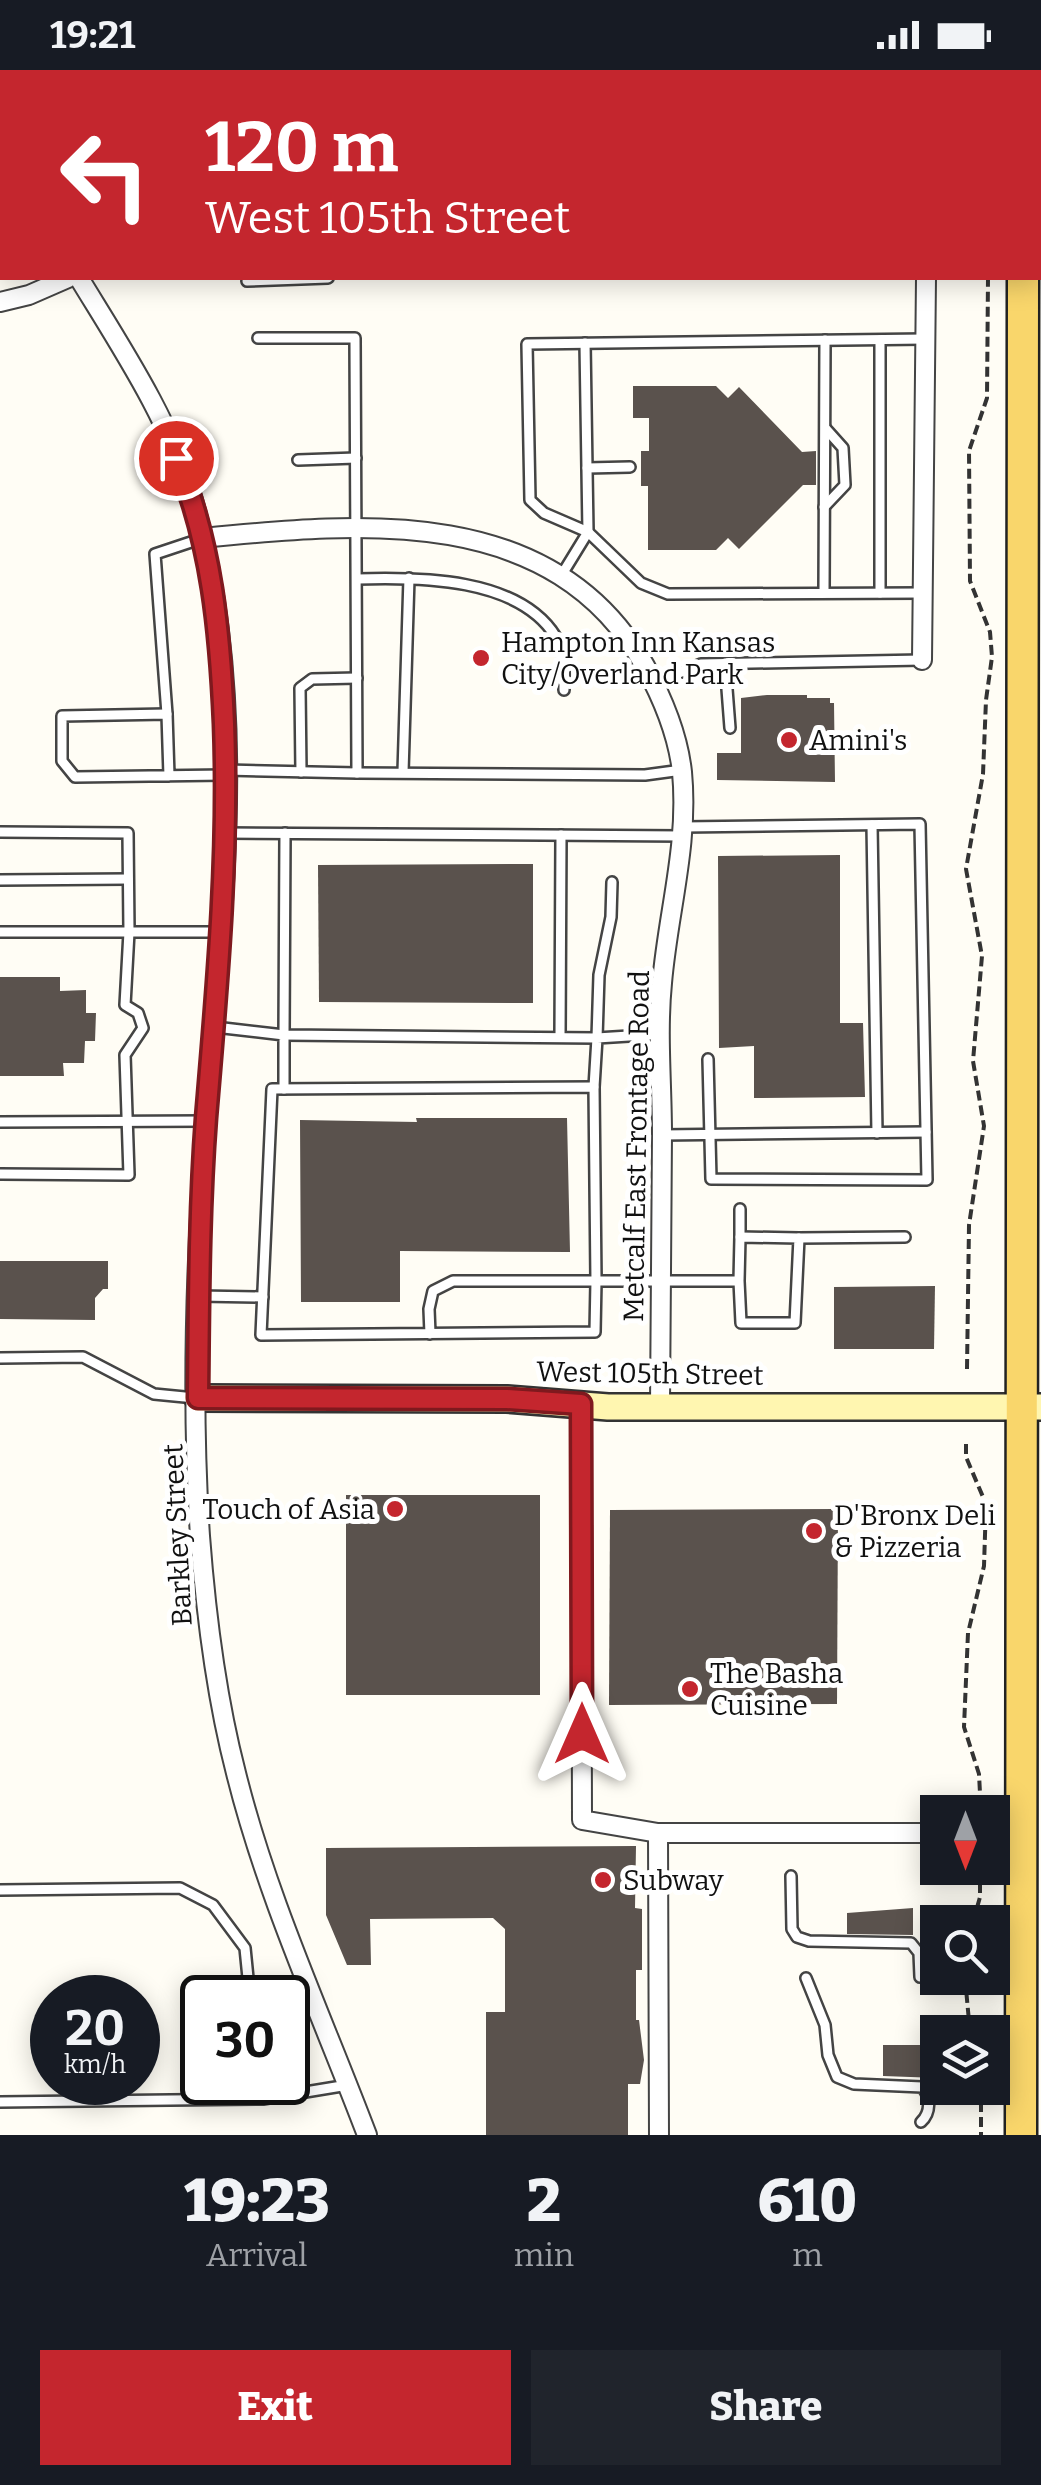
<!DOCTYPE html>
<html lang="en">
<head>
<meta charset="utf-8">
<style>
  :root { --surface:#171b24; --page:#20242c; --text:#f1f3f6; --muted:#9ea1a6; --accent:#c4262e }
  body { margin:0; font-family:Bitter,serif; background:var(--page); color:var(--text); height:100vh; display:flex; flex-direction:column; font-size:38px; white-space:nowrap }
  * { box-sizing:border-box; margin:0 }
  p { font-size:32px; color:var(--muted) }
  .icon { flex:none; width:55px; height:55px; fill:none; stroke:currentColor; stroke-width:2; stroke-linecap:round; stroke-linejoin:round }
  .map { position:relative; height:2065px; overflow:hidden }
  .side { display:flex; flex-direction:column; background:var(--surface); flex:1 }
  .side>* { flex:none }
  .hud { position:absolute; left:0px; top:0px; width:1042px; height:210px; box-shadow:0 5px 25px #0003; background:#c4262e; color:#fff; overflow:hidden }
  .needle { width:65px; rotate:180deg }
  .tools { position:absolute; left:920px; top:1725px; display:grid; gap:20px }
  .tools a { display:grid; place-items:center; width:90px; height:90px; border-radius:0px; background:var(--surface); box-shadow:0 5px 25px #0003; font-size:50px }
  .speed { position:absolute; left:30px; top:1905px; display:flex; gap:20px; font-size:50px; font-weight:700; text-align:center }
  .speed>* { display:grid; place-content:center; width:130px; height:130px; border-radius:50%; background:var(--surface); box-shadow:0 5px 25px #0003; line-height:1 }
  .speed small { font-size:25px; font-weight:400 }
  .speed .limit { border:5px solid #111; border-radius:15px; background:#fff; color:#111 }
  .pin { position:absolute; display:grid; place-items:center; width:85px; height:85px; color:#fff; margin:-42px; border:5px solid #fff; border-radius:50%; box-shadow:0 2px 10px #0007 }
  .me { position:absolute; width:110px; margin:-55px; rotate:0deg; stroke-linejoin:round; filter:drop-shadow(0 0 8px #0008) }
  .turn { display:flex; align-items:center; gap:35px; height:210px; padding:0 40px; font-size:45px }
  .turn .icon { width:130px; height:130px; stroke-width:2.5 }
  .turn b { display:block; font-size:70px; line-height:85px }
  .eta { display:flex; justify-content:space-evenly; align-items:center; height:170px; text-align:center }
  .eta b { font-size:60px; font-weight:800; line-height:70px }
  .cta { display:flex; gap:20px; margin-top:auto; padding:20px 40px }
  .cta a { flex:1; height:115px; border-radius:0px; background:var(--accent); color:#fff; font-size:40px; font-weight:800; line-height:115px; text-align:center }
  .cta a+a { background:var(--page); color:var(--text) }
  .status { display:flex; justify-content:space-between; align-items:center; height:70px; padding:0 50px; background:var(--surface); direction:ltr }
  .status svg { height:28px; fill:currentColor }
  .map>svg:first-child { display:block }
</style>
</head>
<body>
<div class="status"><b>19:21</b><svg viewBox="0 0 49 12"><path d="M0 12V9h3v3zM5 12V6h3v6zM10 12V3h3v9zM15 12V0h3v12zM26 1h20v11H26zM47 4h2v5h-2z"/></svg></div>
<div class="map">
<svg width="1041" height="2065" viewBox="0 0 1041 2065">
  <rect width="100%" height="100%" fill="#fffdf5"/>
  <g fill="#5a524d">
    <polygon points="633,316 716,316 728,328 739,317 802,382 816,381 816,415 803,415 739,479 728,468 716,480 648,480 648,416 641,416 641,381 649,381 649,348 633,348"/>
    <polygon points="767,625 807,625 807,628 830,628 830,633 834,633 835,712 717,710 717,683 741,683 741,628"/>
    <polygon points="840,785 840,953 863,953 865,1027 754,1028 754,976 719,978 718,786"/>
    <polygon points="533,794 533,933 319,932 318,795"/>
    <polygon points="0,907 60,907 60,921 86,920 86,943 96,943 95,971 85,971 84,993 63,993 64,1006 0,1006"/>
    <polygon points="416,1048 567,1048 570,1182 400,1181 400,1232 301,1232 300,1050 417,1052"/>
    <polygon points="0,1191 108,1191 108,1219 103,1219 95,1228 95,1250 0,1249"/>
    <polygon points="935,1216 934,1279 834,1279 834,1217"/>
    <rect x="346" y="1425" width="194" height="200"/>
    <polygon points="838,1439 837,1634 609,1635 610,1440"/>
    <polygon points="636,1776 635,1838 642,1839 642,1900 636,1900 636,1950 639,1950 644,1990 640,2014 628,2014 628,2065 486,2065 486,1942 505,1942 505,1859 493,1848 370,1849 371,1895 347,1895 326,1845 326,1778"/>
    <polygon points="913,1838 913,1865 847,1864 847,1843"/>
    <polygon points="883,1975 938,1975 938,2008 883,2006"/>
  </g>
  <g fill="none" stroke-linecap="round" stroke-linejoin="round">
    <g stroke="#444" stroke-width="14">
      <g id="lane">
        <polyline points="282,0 284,2"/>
        <polyline points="515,0 515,2"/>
        <polyline points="322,2 324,0"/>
        <polyline points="746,2 746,0"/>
        <polyline points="842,2 842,0"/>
        <polyline points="893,2 893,0"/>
        <polyline points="247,211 328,208"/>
        <polyline points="880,270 880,523"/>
        <polyline points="298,390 356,388"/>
        <polyline points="587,398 630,397"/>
        <polyline points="824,437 845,415 843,378 826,359"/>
        <polyline points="561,506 588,462 585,273"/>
        <path d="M 357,509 C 419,507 519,507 556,567 C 566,583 564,603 564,620"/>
        <polyline points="824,523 825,270"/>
        <polyline points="922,523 668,524 641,513 588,462 544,443 530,430 527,274 925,269"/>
        <polyline points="725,593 730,658"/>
        <polyline points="654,613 701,594 922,590"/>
        <polyline points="167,644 155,484 203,468"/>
        <polyline points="226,700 357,703 355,268 258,268"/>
        <polyline points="301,702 300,618 312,609 357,608"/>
        <polyline points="403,702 409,508"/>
        <polyline points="357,703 645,705 682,700"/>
        <polyline points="169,706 167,644 62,646 62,691 75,707 225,705"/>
        <polyline points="872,755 877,1063"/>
        <polyline points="683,757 920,754 927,1110 711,1109 708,989"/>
        <polyline points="0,762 128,763 129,862 125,935 138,943 143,958 125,985 129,1105 0,1104"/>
        <polyline points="226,763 682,766"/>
        <polyline points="285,763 284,965 597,968 599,905 611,847 612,812"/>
        <polyline points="0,810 128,809"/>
        <polyline points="0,862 221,862"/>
        <polyline points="215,957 284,965 284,1019"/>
        <polyline points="560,967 561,765"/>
        <polyline points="594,1017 597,968 661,964"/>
        <polyline points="0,1052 206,1051"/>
        <polyline points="662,1065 926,1062"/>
        <polyline points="740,1167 740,1139"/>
        <polyline points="799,1168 905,1167"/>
        <polyline points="199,1226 263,1227"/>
        <polyline points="430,1264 429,1239 433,1221 453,1211 596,1211 594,1017 272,1019 261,1265 595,1262 596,1211 739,1211 741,1253 795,1253 799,1168 740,1167 739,1211"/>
        <polyline points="0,1288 83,1287 154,1324 195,1328"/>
        <polyline points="791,1806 792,1859 797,1867 809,1871 911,1873 919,1883 920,1907"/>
        <polyline points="0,1820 180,1818 213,1835 245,1878 250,1928"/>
        <path d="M 806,1908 L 825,1955 L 828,1985 L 837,2007 L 854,2014 L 922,2017 C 931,2027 931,2043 921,2052"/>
        <polyline points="249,2029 249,2012"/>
        <polyline points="0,2032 263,2029 348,2015"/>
      </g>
    </g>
    <g stroke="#444" stroke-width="22">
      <g id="street">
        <polyline points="132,0 132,2"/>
        <polyline points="926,2 926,0"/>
        <path d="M 79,208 C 121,277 170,350 193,430 C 251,631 221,847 206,1052 C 196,1186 191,1331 200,1466 C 206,1545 216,1626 236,1703 C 267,1828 322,1946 367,2065"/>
        <polyline points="0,232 29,225 68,208"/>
        <path d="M 203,468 C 362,452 554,434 645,596 C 663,629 678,665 682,702 C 689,775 668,842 662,913 C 657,963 662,1014 662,1064 C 662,1155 661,1246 660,1336"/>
        <polyline points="922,590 926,208"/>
        <polyline points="581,1334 582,1750 658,1763 938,1763"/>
        <polyline points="658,1763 659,2065"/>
        <polyline points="992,1763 1022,1762"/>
      </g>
    </g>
    <g stroke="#333" stroke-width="30">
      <polyline id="secondary" points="198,1328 507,1329 608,1337 1041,1337"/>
    </g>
    <g stroke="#222" stroke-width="35">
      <g id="primary">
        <polyline points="1026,2 1026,0"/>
        <polyline points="1040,79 1041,79"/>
        <polyline points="1021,2065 1023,208"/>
      </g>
    </g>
    <g stroke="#333" stroke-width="4" stroke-dasharray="10 5" stroke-linecap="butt">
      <polyline points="985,2 986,0"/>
      <polyline points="967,1299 969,1155 984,1056 973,991 982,886 966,799 983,704 986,630 992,587 990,562 970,511 969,381 987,328 988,208"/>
      <polyline points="966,1374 966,1387 986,1434 984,1496 968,1563 964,1657 979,1704 981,1742"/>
      <polyline points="973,1852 980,1827 980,1798"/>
      <polyline points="965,1908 970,1962"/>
      <polyline points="975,2018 981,2035 981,2065"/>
    </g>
    <use href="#lane" stroke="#fff" stroke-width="9"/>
    <use href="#street" stroke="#fff" stroke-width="18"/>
    <use href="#secondary" stroke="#fff6b0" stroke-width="25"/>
    <use href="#primary" stroke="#f9d66b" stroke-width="30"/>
  </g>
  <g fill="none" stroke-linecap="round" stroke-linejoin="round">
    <g stroke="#7f191e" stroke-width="25">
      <path id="route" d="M 176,388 C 212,473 220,563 224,654 C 229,787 217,917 206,1048 C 199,1141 199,1235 198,1328 L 507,1329 L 581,1334 L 582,1664"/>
    </g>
    <use href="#route" stroke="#c4262e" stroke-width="18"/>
  </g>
  <g fill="#c4262e" stroke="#fff" stroke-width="4">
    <circle cx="481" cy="588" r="10"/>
    <circle cx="789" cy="670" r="10"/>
    <circle cx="395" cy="1439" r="10"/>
    <circle cx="814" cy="1461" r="10"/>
    <circle cx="690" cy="1619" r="10"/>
    <circle cx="603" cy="1810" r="10"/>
  </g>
  <g text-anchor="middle" stroke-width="10" stroke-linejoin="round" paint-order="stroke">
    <g font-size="28" fill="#111" stroke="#fff" text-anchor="start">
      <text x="501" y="582">Hampton Inn Kansas<tspan x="501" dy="32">City/Overland Park</tspan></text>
      <text x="809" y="680">Amini's</text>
      <text x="375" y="1449" text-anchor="end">Touch of Asia</text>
      <text x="834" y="1455">D'Bronx Deli<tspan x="834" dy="32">&amp; Pizzeria</tspan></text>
      <text x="710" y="1613">The Basha<tspan x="710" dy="32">Cuisine</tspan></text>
      <text x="623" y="1820">Subway</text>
    </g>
    <g font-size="28" fill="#111" stroke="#fff">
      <text transform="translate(636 1076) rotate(-89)" y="10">Metcalf East Frontage Road</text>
      <text transform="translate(650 1303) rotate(1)" y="10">West 105th Street</text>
      <text transform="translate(177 1465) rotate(-93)" y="10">Barkley Street</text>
    </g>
  </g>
</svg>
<div class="tools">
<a><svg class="needle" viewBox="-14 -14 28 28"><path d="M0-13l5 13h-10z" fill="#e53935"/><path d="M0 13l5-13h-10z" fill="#9ea1a6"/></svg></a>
<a><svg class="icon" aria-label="search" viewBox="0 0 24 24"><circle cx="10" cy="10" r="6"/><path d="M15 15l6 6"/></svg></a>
<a><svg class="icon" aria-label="layers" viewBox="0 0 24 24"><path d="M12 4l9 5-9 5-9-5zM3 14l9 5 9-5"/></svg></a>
</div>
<div class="speed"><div>20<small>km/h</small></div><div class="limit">30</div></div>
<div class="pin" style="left:176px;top:388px;background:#d93025"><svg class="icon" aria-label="arrive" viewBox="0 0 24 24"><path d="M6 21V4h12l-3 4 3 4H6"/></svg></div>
<svg class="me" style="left:582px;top:1664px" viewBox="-20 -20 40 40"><path d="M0-17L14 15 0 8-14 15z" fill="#c4262e" stroke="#fff" stroke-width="4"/></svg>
<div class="hud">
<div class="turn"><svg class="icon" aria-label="left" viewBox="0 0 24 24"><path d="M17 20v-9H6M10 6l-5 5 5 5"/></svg><div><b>120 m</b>West 105th Street</div></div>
</div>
</div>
<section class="side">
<div class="eta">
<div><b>19:23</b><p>Arrival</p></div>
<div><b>2</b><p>min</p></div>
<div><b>610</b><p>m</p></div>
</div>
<div class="cta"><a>Exit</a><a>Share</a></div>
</section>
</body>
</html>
